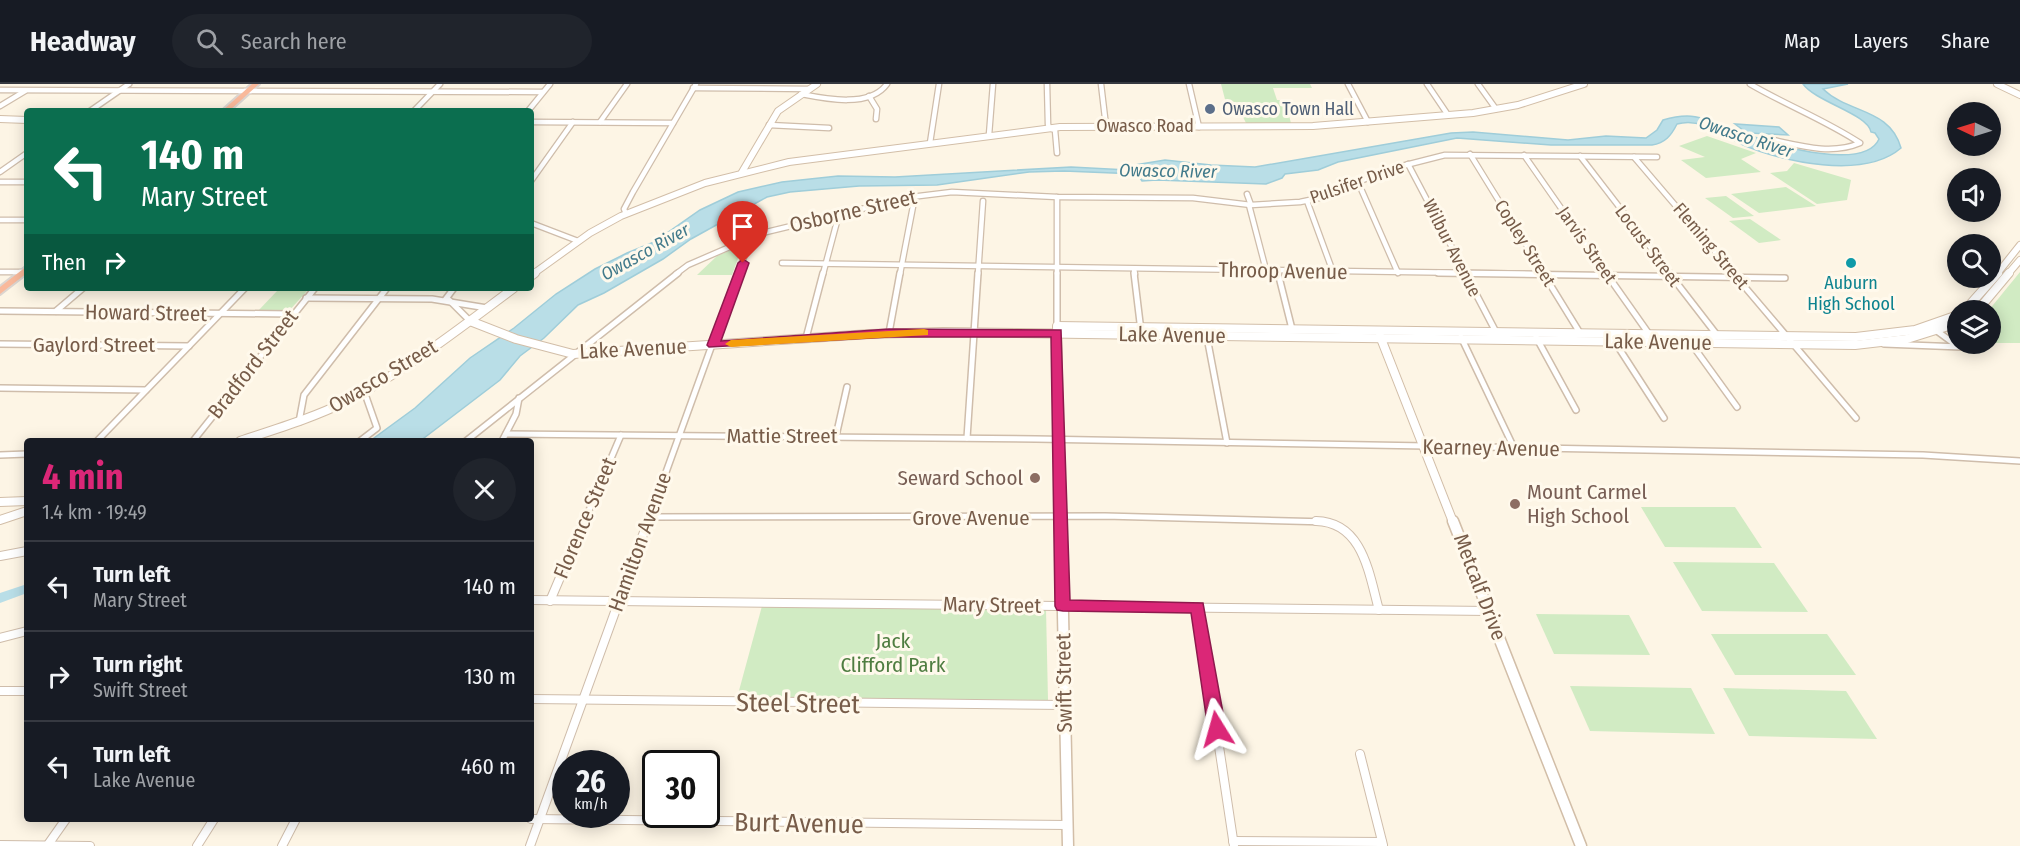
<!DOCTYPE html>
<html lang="en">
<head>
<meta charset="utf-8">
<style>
  :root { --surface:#171b24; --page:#20242c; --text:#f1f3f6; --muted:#9ea1a6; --line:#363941; --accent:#db2777 }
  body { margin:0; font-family:"Fira Sans Condensed",sans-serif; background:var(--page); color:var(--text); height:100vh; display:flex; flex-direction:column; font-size:22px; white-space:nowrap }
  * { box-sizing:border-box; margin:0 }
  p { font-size:20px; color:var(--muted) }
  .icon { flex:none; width:33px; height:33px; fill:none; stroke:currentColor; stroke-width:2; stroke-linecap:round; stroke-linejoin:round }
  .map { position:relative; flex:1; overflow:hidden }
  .side { position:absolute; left:24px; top:354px; width:510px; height:384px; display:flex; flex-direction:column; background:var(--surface); border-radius:6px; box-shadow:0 3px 15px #0003 }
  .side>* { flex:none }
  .guide { position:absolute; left:24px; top:24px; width:510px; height:183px; border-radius:6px; box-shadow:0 3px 15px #0003; background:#0b6e4f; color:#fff; overflow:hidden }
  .needle { width:39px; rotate:274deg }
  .controls { position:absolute; left:1947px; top:18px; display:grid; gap:12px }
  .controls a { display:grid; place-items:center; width:54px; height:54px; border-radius:50%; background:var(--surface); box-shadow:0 3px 15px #0003; font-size:30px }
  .speed { position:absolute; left:552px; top:666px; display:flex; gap:12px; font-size:30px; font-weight:700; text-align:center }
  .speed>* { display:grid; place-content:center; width:78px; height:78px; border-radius:50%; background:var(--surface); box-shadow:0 3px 15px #0003; line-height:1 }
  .speed small { font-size:15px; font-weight:400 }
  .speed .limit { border:3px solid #111; border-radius:9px; background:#fff; color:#111 }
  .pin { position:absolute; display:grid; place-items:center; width:51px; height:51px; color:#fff; margin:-62px -26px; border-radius:50% 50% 50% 0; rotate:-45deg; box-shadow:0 0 6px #0007 }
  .pin .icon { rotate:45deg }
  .me { position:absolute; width:66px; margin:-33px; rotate:352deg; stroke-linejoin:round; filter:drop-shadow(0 0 4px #0008) }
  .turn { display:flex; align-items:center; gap:21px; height:126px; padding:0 18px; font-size:27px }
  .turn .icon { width:78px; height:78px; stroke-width:2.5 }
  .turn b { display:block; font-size:42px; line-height:51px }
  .then { display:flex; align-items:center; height:57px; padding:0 18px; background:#0003; gap:12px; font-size:22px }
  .round { display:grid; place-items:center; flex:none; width:63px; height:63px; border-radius:32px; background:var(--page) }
  .overview { display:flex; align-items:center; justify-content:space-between; height:102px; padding:0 18px }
  h1 { font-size:36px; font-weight:700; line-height:45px; color:var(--accent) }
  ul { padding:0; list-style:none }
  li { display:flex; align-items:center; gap:18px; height:90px; padding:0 18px; border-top:2px solid var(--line) }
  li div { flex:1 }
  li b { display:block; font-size:22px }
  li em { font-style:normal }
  header { display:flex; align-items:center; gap:36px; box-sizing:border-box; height:84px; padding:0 30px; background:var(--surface); border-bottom:2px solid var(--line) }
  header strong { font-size:28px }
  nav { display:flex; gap:33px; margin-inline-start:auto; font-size:21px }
  .search { width:420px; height:54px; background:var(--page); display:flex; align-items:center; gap:15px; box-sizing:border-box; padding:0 21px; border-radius:33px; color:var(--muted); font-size:22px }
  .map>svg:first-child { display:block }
</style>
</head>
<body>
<header>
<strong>Headway</strong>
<div class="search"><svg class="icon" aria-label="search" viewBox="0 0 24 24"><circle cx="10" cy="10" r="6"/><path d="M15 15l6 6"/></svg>Search here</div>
<nav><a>Map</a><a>Layers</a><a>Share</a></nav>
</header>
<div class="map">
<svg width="2020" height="762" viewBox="0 0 2020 762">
  <rect width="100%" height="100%" fill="#fdf5e5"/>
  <g fill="#d1ebc3">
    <polygon points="1221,0 1310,0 1312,4 1273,4 1277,16 1285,16 1292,43 1248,43 1241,29 1227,23"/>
    <polygon points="1707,52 1756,69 1741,75 1761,88 1706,94 1681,76 1705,73 1679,62"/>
    <polygon points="1794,79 1848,95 1851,96 1847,116 1817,120 1770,89 1787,87"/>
    <polygon points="1786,103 1816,122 1759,129 1731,110"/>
    <polygon points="1726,112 1754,132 1733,134 1705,114"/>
    <polygon points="1750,135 1781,156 1759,159 1729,137"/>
    <polygon points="736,164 741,166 732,191 697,191 717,172"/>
    <polygon points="2020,188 2020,259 1996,259 1991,254 1989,226"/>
    <polygon points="277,207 307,207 288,228 258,227"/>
    <polygon points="1641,423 1735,423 1762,464 1665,463"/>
    <polygon points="1673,478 1774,479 1808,528 1702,527"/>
    <polygon points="762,522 1046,525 1048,616 737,614"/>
    <polygon points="1536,530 1629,531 1650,571 1554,570"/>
    <polygon points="1711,550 1827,550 1856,591 1735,591"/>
    <polygon points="1570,602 1691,604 1715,650 1590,647"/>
    <polygon points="1723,604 1846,607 1877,655 1749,652"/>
  </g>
  <path fill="#b9dee7" stroke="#9fcdd9" stroke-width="1.5" d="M 1803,0 L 1848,0 L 1823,5 C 1849,30 1890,24 1901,64 C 1864,96 1782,78 1741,60 C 1721,50 1700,33 1677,40 C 1671,52 1665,59 1652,61 L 1551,61 L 1457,54 L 1338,78 L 1318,86 L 1285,90 L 1282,94 L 1266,100 L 1157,96 L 1142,97 L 1137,90 L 1064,87 L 1029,88 L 937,101 L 859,102 L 790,108 L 767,113 L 691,155 L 663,175 L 604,209 L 578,221 L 544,254 L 520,272 L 500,296 L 420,357 L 370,357 L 415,324 L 470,274 L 514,244 L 556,210 L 595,185 L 627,169 L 654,158 L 700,126 L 738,108 L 782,98 L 838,92 L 895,93 L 1071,83 L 1128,86 L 1129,82 L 1165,76 L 1211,81 L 1255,83 L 1451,49 L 1473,48 L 1568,56 L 1606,52 L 1646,54 L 1657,46 L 1663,36 C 1697,26 1708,37 1740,48 L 1744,47 L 1735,40 L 1779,43 L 1788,51 L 1750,49 L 1752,52 C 1777,62 1865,87 1879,55 L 1875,49 L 1871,48 C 1868,30 1816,18 1803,0 Z"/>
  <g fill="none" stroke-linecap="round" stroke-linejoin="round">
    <polygon fill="#b9dee7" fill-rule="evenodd" points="27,500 27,509 0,519 0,509"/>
    <g stroke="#cfbdab" stroke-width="7">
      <g id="street-far2">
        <polyline points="1047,0 1048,40 1049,44 1055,46 1057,69"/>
        <polyline points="1101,0 1106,42"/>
        <polyline points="1189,0 1199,43"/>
        <polyline points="1348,0 1368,38"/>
        <polyline points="1427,0 1448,31"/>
        <polyline points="1478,0 1496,25"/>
        <path d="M 1750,0 C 1786,21 1825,36 1860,59 C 1832,71 1801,62 1773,56"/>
        <polyline points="693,4 810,5"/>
        <polyline points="0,6 543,8"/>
        <path d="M 801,10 C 826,15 870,24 887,0"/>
        <polyline points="869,12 877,25 876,35"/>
        <polyline points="0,22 25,7"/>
        <polyline points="90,27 129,0"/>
        <polyline points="414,27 440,0"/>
        <polyline points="528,27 550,0"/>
        <polyline points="531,38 673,39"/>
        <polyline points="600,38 627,0"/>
        <polyline points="769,41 829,44"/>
        <polyline points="989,51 993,0"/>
        <polyline points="930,59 939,0"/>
        <polyline points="1470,70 1544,190"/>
        <polyline points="1524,71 1607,190"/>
        <polyline points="1580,72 1671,190"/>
        <polyline points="1634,73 1734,190"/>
        <polyline points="1408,80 1466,190"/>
        <polyline points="0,88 27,69"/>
        <polyline points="531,97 573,38"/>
        <polyline points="0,98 27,98"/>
        <polyline points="1358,98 1398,189"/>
        <polyline points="1247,110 1251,121"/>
        <polyline points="1057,113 1057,190"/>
        <polyline points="1307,117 1333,188"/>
        <polyline points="1249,121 1266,186"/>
        <polyline points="626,130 624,125 633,108 696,0"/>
        <polyline points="0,136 27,136"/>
        <polyline points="531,139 578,157"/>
        <polyline points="782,179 1538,190"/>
        <polyline points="1134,185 1135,190"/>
        <polyline points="1278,187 1279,190"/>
        <polyline points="0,188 23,188"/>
        <polyline points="676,190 688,181 762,149 911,113 952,108 1057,113 1193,114 1251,121 1300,118 1324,113 1386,86 1445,71 1657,73"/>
        <polyline points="738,190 751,154"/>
        <polyline points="823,190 839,130"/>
        <polyline points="900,190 915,112"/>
        <polyline points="978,190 983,117"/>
      </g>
    </g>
    <g stroke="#cfbdab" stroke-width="8">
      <g id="street-far1">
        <polyline points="1057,189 1057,242"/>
        <polyline points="1134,189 1141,247"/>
        <polyline points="1278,189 1292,245"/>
        <polyline points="1438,189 1785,194"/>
        <polyline points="1465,189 1496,248"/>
        <polyline points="1543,189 1580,249"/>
        <polyline points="1606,189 1649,250"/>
        <polyline points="1669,189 1717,251"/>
        <polyline points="1733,189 1856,334"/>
        <polyline points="306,214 432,215 487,224"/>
        <polyline points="445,216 454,204"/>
        <polyline points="449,216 470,237"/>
        <polyline points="0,227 292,230"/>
        <polyline points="56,227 83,204"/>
        <polyline points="1937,247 1956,261"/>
        <polyline points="1206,248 1227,359"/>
        <polyline points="889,249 900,189"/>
        <polyline points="1685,251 1737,323"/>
        <polyline points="1461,253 1514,364"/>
        <polyline points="1536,253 1576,326"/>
        <polyline points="806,254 823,189"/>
        <polyline points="1613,255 1664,334"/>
        <polyline points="0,260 189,262"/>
        <polyline points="1884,260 1961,263"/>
        <polyline points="0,304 146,306"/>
        <polyline points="299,338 304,311 387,204"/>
        <polyline points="506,350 1036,355 1923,371 2020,377"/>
        <polyline points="836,352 847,303"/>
        <polyline points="967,354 978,189"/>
        <polyline points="97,357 245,204"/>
        <polyline points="193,357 315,204"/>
        <polyline points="360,357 377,344 364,307"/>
        <polyline points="466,357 678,189"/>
        <polyline points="502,357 516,330 519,314"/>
        <polyline points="0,371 27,370"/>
        <polyline points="649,433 1105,432 1328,438"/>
        <polyline points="584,438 621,351"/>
        <polyline points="648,438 738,189"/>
      </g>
    </g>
    <g stroke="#cfbdab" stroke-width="10">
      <g id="street">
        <path d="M 1316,437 C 1363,438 1369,490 1379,526"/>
        <polyline points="0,472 27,467"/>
        <polyline points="531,516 1489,527"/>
        <polyline points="550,517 584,437"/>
        <polyline points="1198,523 1234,762"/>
        <polyline points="0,554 27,547"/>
        <polyline points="0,607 27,607"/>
        <polyline points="531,615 1065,621"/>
        <polyline points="1360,670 1383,761"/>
        <polyline points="531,735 1067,741"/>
        <polyline points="1233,757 1382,758"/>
        <polyline points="0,761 90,762"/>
        <polyline points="47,762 66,735"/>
        <polyline points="197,762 214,735"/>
        <polyline points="282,762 296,735"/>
        <polyline points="530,762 648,437"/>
      </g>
    </g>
    <g stroke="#d2bea8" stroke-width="8">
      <g id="secondary-far2">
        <polyline points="1997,0 2020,11"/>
        <polyline points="0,35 27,36"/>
        <polyline points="742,88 778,27 817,0"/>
        <polyline points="533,190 590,149 621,132 705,99 789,78 1060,43 1313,42 1473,29 1518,21 1584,0"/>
        <polyline points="1997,190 2020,161"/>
        <polyline points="2008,190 2020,176"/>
      </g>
    </g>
    <g stroke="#d2bea8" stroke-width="10">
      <g id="secondary-far1">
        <polyline points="531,192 535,189"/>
        <polyline points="1965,226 1998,189"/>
        <polyline points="1978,226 2009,189"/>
        <polyline points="470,237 516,255 573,270 870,250 943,248 1855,261 1907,255 1958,239"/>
        <polyline points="1380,252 1453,438"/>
        <path d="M 240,357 C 276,345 313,334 347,317 C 407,286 460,244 514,204"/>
        <polyline points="0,418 27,417"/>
        <polyline points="0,436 27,427"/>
        <polyline points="1061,438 1057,242 1856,253 1915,246 1958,231"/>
      </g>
    </g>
    <g stroke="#d2bea8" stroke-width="13">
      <g id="secondary">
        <polyline points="1061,437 1068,762"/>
        <polyline points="1453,437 1581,762"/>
      </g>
    </g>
    <g stroke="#dcd5d0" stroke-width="4">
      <g id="highway">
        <polygon points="252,0 259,0 229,27 222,27"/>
        <polygon points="27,182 27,189 0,210 0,203"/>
      </g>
    </g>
    <use href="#street-far2" stroke="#fff" stroke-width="4.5"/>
    <use href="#street-far1" stroke="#fff" stroke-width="5"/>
    <use href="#street" stroke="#fff" stroke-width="8"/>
    <use href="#secondary-far2" stroke="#fff" stroke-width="6"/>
    <use href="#secondary-far1" stroke="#fff" stroke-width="8"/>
    <use href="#secondary" stroke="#fff" stroke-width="10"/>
    <use href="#highway" fill="#f9b99b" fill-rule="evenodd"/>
  </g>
  <polygon fill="#db2777" stroke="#8e194d" stroke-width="1.5" points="743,175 749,179 721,257 889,245 1061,246 1070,516 1203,519 1226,645 1223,650 1217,653 1211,650 1208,645 1191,529 1063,527 1057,526 1055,522 1051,253 889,253 709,263 707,261 738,179"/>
  <polygon fill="#f59e0b" points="924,245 928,246 928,251 731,263 725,260 731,256"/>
  <circle fill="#5c6f8a" stroke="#fff9ec" stroke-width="2" cx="1210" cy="25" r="6"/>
  <circle fill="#0f9aa8" stroke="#fff9ec" stroke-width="2" cx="1851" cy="179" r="6"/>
  <g fill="#8d6e63" stroke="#fff9ec" stroke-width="2">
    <circle cx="1035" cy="394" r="6"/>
    <circle cx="1515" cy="420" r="6"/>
  </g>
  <g text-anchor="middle" stroke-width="6" stroke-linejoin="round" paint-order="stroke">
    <g font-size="18" fill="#4e5e75" stroke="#fff9ec" text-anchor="start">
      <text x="1222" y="31">Owasco Town Hall</text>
    </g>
    <g font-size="18" fill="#775c49" stroke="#fff9ec">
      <text x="1145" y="48">Owasco Road</text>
      <text transform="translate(1357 98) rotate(-19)" y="6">Pulsifer Drive</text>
      <text transform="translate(1525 159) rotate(58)" y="6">Copley Street</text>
      <text transform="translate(1587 161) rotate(55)" y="6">Jarvis Street</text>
      <text transform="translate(1648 162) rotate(53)" y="6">Locust Street</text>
      <text transform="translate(1711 162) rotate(50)" y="6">Fleming Street</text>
      <text transform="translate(1452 164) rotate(63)" y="6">Wilbur Avenue</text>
    </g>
    <g font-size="18" font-style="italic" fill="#427a8b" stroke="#fff9ec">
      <text transform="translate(1746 53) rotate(18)" y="6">Owasco River</text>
      <text transform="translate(1168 87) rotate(1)" y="6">Owasco River</text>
      <text transform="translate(645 168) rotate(-29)" y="6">Owasco River</text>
    </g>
    <g font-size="18" fill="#0d838f" stroke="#fff9ec">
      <text x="1851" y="205">Auburn<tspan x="1851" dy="21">High School</tspan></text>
    </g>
    <g font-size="21" fill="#775c49" stroke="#fff9ec">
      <text transform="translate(853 127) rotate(-13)" y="7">Osborne Street</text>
      <text transform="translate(1283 187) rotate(1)" y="7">Throop Avenue</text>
      <text transform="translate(146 229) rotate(1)" y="7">Howard Street</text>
      <text transform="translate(1172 251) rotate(1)" y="7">Lake Avenue</text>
      <text transform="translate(1658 258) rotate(1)" y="7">Lake Avenue</text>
      <text x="94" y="268">Gaylord Street</text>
      <text transform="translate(633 265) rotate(-3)" y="7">Lake Avenue</text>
      <text transform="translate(253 280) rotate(-52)" y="7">Bradford Street</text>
      <text transform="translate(383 292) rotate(-31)" y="7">Owasco Street</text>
      <text x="782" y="359">Mattie Street</text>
      <text transform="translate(1491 364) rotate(1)" y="7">Kearney Avenue</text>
      <text transform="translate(585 434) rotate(-67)" y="7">Florence Street</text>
      <text x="971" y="441">Grove Avenue</text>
      <text transform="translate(640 458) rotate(-70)" y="7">Hamilton Avenue</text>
      <text transform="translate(1480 503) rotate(69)" y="7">Metcalf Drive</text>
      <text transform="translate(992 521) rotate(1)" y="7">Mary Street</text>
      <text transform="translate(1064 599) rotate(-91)" y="7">Swift Street</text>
    </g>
    <g font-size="21" fill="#785e54" stroke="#fff9ec" text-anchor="end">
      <text x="1023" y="401">Seward School</text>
      <text x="1527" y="415" text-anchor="start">Mount Carmel<tspan x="1527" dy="24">High School</tspan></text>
    </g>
    <g font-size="21" fill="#4f7d41" stroke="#fff9ec">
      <text x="893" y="564">Jack<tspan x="893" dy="24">Clifford Park</tspan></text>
    </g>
    <g font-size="26" fill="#775c49" stroke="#fff9ec">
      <text transform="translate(798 619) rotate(1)" y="9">Steel Street</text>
      <text transform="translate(799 739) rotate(1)" y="9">Burt Avenue</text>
    </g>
  </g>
</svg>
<div class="controls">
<a><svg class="needle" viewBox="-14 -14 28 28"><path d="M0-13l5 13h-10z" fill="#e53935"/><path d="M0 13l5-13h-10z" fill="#9ea1a6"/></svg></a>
<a><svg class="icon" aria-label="sound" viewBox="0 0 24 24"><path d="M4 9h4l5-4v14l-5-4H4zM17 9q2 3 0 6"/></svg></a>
<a><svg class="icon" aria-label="search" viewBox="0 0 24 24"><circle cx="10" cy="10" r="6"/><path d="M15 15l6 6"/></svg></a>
<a><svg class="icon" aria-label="layers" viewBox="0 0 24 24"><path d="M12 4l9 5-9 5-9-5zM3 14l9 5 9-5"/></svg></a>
</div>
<div class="speed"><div>26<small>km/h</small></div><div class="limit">30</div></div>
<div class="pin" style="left:743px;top:179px;background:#d93025"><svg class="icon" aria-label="arrive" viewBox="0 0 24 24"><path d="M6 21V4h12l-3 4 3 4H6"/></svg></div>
<svg class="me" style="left:1217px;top:645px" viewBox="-20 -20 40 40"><path d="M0-17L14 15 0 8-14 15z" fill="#db2777" stroke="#fff" stroke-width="4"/></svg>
<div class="guide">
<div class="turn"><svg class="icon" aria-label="left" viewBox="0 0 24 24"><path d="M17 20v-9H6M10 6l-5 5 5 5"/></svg><div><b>140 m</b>Mary Street</div></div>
<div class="then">Then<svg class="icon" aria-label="right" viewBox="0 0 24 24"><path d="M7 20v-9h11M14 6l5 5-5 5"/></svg></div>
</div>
<section class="side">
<div class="overview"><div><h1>4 min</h1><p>1.4 km · 19:49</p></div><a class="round"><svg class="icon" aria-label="close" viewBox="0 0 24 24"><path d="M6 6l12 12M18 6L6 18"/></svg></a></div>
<ul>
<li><svg class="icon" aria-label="left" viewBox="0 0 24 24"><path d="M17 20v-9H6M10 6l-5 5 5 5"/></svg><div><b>Turn left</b><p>Mary Street</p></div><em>140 m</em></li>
<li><svg class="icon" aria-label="right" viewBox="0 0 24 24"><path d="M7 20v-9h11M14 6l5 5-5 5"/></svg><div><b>Turn right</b><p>Swift Street</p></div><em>130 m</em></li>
<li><svg class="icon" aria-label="left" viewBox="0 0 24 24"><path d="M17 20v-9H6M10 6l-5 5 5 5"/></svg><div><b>Turn left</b><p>Lake Avenue</p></div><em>460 m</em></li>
</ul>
</section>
</div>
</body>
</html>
